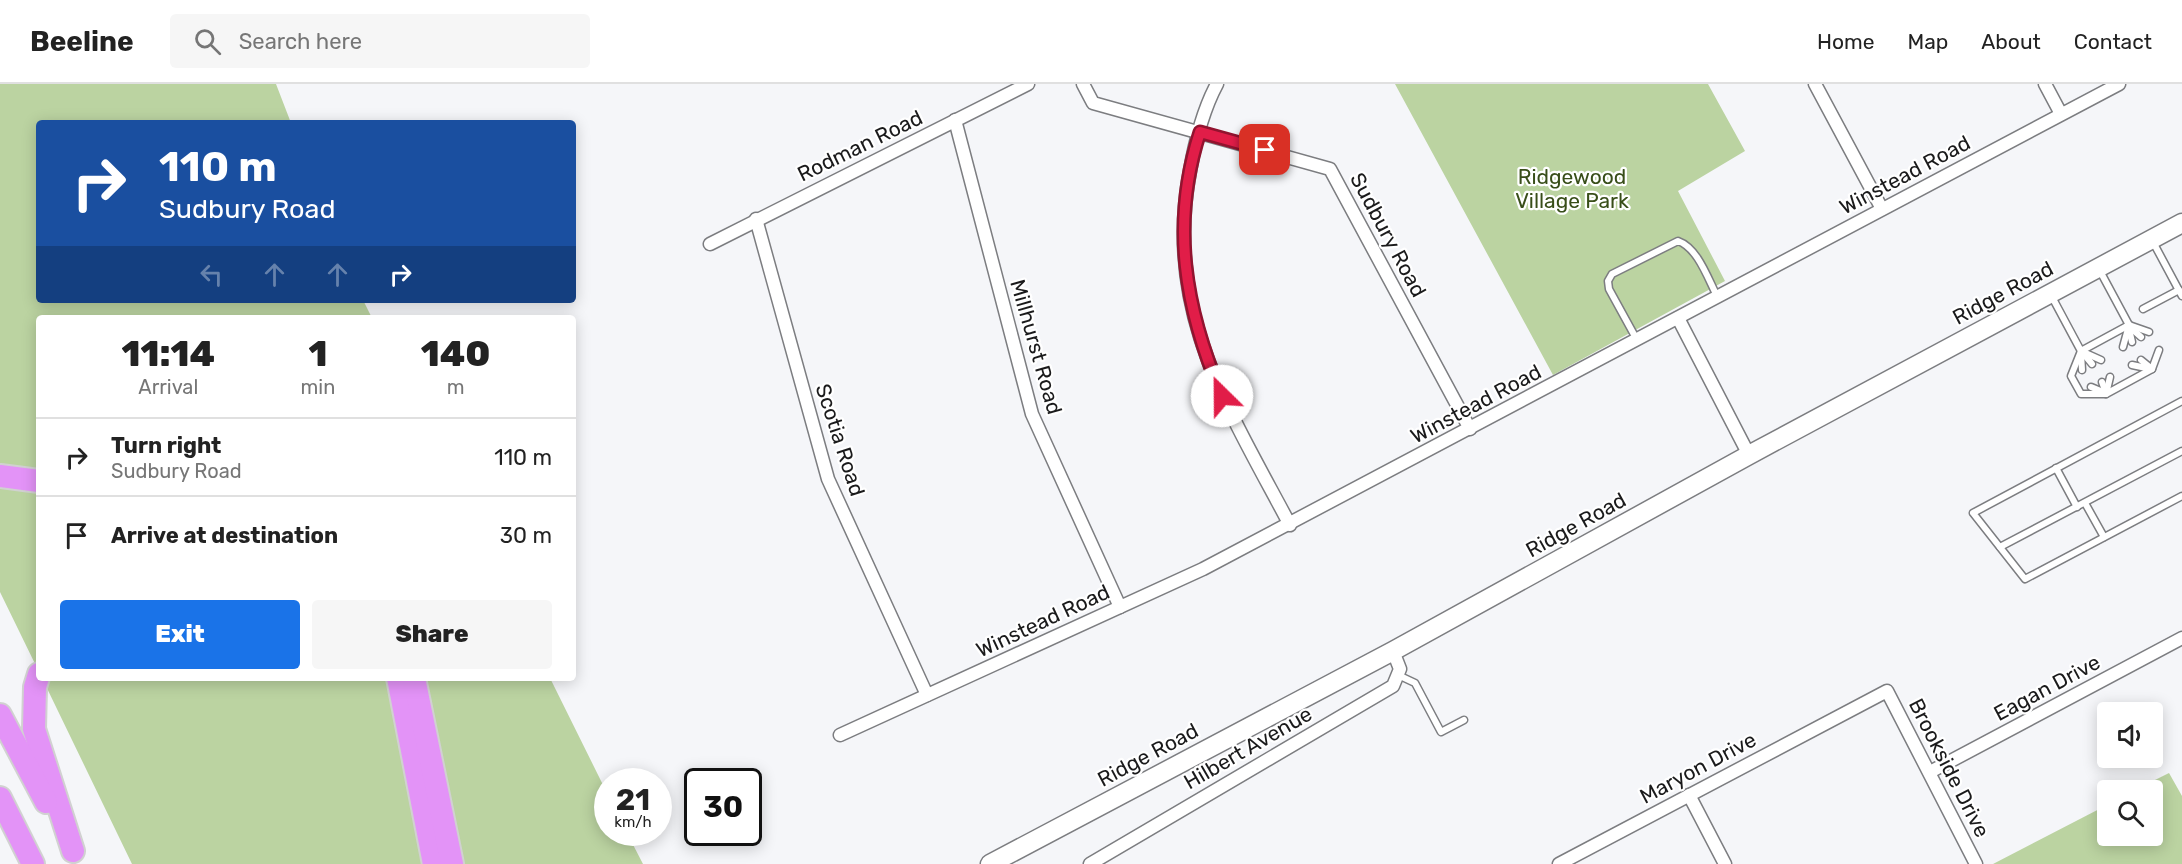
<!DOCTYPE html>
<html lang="en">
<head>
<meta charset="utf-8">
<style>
  :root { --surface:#fff; --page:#f6f6f6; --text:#222; --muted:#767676; --line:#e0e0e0; --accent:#1a73e8 }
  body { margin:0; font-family:Rubik,sans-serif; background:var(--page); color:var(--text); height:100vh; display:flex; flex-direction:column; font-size:22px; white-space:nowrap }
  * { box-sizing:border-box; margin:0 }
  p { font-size:20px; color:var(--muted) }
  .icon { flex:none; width:33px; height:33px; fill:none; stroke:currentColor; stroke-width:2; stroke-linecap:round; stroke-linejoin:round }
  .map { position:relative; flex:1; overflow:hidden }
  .panel { position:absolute; left:36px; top:231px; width:540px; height:366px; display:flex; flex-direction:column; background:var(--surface); border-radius:6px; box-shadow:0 3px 15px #0003 }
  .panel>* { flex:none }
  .guide { position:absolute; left:36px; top:36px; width:540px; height:183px; border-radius:6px; box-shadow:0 3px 15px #0003; background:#1a4fa0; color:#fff; overflow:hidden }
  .tools { position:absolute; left:2097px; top:618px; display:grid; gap:12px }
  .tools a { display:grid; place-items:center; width:66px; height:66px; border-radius:6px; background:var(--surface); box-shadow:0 3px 15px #0003; font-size:30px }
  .speed { position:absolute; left:594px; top:684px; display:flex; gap:12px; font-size:30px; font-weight:700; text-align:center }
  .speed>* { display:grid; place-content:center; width:78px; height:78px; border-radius:50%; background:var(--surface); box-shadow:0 3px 15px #0003; line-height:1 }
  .speed small { font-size:15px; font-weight:400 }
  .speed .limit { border:3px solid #111; border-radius:9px; background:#fff; color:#111 }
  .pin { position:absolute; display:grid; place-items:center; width:51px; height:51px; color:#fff; margin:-26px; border-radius:12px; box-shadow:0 3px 9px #0006 }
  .me { position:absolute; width:66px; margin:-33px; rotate:337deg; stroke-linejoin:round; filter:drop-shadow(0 0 4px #0008) }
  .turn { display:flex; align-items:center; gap:21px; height:126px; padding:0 24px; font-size:27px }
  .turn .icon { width:78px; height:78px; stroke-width:2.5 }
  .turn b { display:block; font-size:42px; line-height:51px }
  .lanes { display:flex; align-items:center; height:57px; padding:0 24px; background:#0003; justify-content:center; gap:30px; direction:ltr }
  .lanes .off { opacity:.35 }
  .eta { display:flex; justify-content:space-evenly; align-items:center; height:102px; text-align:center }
  .eta b { font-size:36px; font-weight:800; line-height:42px }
  .action { display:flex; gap:12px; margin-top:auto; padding:12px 24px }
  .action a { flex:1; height:69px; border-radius:6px; background:var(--accent); color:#fff; font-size:24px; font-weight:800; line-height:69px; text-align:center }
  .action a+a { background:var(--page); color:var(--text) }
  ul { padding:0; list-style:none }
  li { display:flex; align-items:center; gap:18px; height:78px; padding:0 24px; border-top:2px solid var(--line) }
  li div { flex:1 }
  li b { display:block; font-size:22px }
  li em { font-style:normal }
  header { display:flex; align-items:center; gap:36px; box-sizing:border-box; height:84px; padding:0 30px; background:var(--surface); border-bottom:2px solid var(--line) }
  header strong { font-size:28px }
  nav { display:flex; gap:33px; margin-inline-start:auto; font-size:21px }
  .search { width:420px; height:54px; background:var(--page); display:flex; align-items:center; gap:15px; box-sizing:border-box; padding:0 21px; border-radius:6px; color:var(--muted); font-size:22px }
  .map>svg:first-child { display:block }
</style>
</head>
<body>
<header>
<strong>Beeline</strong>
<div class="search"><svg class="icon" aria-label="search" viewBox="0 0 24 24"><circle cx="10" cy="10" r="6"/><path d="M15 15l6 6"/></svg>Search here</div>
<nav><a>Home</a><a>Map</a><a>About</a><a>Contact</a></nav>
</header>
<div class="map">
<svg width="2182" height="780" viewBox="0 0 2182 780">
  <rect width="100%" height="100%" fill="#f5f6f9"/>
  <g fill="#bbd3a1">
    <polygon points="0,0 276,0 291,39 39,39 39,216 363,216 372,234 39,234 39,588 0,508"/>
    <polygon points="1395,0 1708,0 1745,67 1678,107 1725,197 1553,291"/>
    <polygon points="42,594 550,594 607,709 608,748 627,749 643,780 132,780"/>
    <polygon points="2169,689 2182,712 2182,780 1993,780 2107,721 2108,752 2152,752 2152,706 2135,706"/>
  </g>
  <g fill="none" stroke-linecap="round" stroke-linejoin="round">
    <g stroke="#7c7d80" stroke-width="9">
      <g id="lane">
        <polyline points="2153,158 2182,212"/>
        <polyline points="2051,211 2081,267 2129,241 2100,187"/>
        <polyline points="2143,225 2179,206"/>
        <polyline points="2129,241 2149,248"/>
        <polyline points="2131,244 2141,253"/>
        <polyline points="2129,245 2132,258"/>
        <path d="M 1637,256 L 1609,205 L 1608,197 L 1612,190 L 1678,157 C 1698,164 1708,195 1717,212"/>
        <polyline points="2123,263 2129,241"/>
        <polyline points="2081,267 2071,292 2081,310 2106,310 2152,285 2159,266"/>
        <polyline points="2081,267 2101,276"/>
        <polyline points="2083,269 2092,280"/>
        <polyline points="2081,270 2082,286"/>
        <polyline points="2141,276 2152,285"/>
        <polyline points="2132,281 2151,285"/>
        <polyline points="2102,298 2106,309"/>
        <polyline points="2091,303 2103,308"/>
        <polyline points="2106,310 2110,293"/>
        <polyline points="2182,317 1973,429 2025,495 2182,412"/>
        <polyline points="2056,384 2077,423"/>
        <polyline points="2085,419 2104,453"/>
        <polyline points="2000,463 2182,367"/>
        <polyline points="1398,591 1415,599 1441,648 1464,636"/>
      </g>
    </g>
    <g stroke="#7c7d80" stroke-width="15">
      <g id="street">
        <polyline points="1083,0 1093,19 1330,85 1470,345"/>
        <path d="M 1217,0 C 1203,26 1195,58 1190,87 C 1163,226 1228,324 1290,441"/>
        <polyline points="1815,0 1882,125"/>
        <polyline points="2045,0 2061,30"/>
        <polyline points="955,36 1032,330 1120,523"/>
        <polyline points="756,135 828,395 927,611"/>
        <polyline points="710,160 1028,0"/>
        <polyline points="1678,234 1749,371"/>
        <polyline points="840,651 1203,485 2119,0"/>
        <polyline points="1930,688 2182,554"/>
        <polyline points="1689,711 1725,780"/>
        <polyline points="1090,780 1393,602 1400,585 1393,567"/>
        <polyline points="1559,780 1887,607 1976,780"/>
      </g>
    </g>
    <g stroke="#7c7d80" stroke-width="21">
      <polyline id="secondary" points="990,780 1393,567 1749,371 2182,139"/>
    </g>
    <g stroke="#d1d1d1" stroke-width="26">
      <g id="highway">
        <polyline points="0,392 39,397"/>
        <polyline points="39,590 35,603 34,645 73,767"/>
        <polyline points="398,594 434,780"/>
        <polyline points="414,594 452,780"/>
        <polyline points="0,631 46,718"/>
        <polyline points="0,714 33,780"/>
      </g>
    </g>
    <use href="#lane" stroke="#fff" stroke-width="6"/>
    <use href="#street" stroke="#fff" stroke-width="12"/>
    <use href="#secondary" stroke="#fff" stroke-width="18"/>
    <use href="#highway" stroke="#e393f7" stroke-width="22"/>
  </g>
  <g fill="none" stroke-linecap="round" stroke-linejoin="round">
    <g stroke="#92132f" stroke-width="15">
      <path id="route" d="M 1222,312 C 1185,225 1170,140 1200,48 L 1265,66"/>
    </g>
    <use href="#route" stroke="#e11d48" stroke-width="10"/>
  </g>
  <g text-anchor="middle" stroke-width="4.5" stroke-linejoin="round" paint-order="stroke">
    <g font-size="21" fill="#1a1a1b" stroke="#fff">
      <text transform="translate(860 62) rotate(-26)" y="7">Rodman Road</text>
      <text transform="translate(1905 91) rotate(-28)" y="7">Winstead Road</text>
      <text transform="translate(1388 151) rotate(62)" y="7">Sudbury Road</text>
      <text transform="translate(2003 209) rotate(-28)" y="7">Ridge Road</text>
      <text transform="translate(1036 263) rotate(74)" y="7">Millhurst Road</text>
      <text transform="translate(1476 320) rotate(-28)" y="7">Winstead Road</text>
      <text transform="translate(840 356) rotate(72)" y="7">Scotia Road</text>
      <text transform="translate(1576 441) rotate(-29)" y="7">Ridge Road</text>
      <text transform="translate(1043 537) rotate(-25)" y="7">Winstead Road</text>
      <text transform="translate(2047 604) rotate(-28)" y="7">Eagan Drive</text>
      <text transform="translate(1248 664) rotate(-30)" y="7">Hilbert Avenue</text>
      <text transform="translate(1148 671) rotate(-28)" y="7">Ridge Road</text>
      <text transform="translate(1698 684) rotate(-28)" y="7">Maryon Drive</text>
      <text transform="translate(1949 684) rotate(63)" y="7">Brookside Drive</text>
    </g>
    <g font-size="21" fill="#384e19" stroke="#fff">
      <text x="1572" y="100">Ridgewood<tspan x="1572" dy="24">Village Park</tspan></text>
    </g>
  </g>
</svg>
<div class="tools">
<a><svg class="icon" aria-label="sound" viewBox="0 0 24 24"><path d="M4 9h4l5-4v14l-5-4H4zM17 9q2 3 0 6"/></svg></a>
<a><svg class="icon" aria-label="search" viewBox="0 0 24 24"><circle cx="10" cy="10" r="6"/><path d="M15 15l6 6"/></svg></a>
</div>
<div class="speed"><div>21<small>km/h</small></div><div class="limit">30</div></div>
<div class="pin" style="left:1265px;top:66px;background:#d93025"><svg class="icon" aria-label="arrive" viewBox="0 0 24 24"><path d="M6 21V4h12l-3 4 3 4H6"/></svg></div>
<svg class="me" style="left:1222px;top:312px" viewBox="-20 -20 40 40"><circle r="19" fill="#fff"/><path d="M0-13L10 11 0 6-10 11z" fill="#e11d48"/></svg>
<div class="guide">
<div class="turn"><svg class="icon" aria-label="right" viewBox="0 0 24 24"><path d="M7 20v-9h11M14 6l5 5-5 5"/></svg><div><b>110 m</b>Sudbury Road</div></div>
<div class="lanes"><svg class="icon off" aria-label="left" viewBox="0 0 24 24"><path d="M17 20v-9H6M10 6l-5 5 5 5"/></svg><svg class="icon off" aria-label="ahead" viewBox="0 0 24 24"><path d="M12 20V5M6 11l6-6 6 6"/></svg><svg class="icon off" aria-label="ahead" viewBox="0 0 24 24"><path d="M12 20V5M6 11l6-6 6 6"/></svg><svg class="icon" aria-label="right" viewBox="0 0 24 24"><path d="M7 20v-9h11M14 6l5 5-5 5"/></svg></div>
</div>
<section class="panel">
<div class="eta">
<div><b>11:14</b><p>Arrival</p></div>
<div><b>1</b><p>min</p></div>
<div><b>140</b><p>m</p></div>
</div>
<ul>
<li><svg class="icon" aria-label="right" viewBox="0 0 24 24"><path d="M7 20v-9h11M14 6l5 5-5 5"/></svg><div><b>Turn right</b><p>Sudbury Road</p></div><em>110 m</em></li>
<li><svg class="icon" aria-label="arrive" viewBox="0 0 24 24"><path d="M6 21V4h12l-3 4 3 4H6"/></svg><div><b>Arrive at destination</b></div><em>30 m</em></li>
</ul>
<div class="action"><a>Exit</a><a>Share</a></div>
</section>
</div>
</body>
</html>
